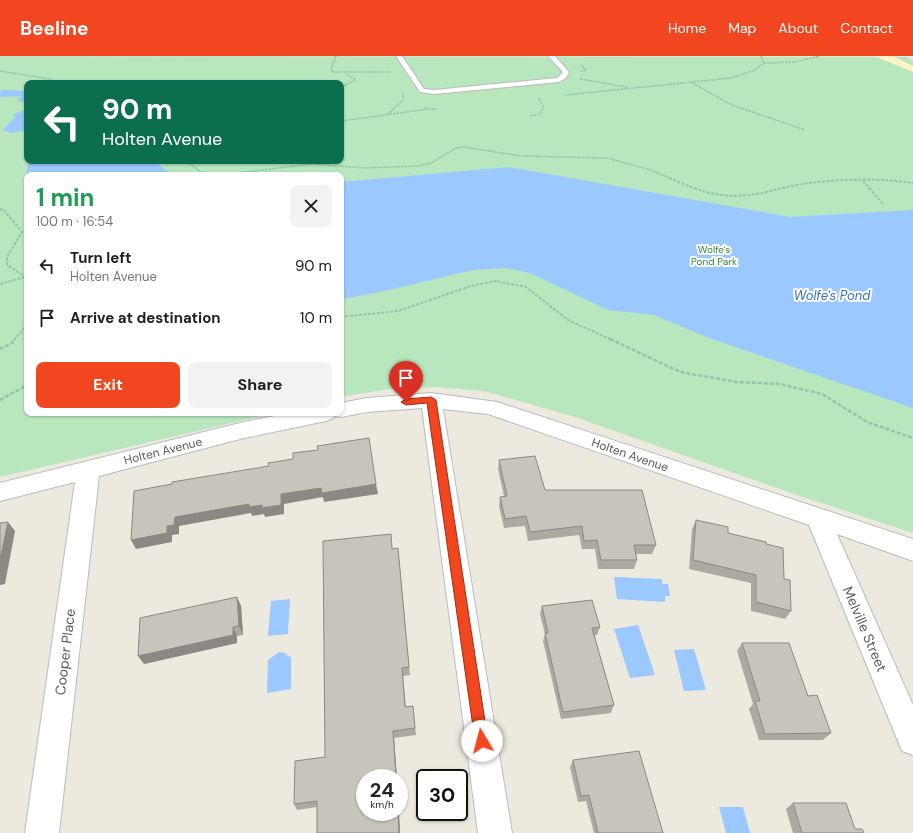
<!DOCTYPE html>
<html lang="en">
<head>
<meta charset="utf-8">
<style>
  :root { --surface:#fff; --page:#f2f2f2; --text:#202124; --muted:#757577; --accent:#f1461f }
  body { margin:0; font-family:"DM Sans",sans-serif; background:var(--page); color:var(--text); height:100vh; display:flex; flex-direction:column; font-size:15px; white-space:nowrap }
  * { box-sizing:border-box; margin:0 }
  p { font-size:13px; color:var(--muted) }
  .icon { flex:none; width:22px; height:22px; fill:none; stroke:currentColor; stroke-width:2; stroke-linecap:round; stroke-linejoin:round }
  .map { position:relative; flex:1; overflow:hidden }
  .side { position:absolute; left:24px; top:116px; width:320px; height:244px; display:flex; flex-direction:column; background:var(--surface); border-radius:8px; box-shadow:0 1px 3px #0004 }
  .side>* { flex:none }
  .banner { position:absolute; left:24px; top:24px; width:320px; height:84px; border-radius:8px; box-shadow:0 1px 3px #0004; background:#0b6e4f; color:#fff; overflow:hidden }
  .speed { position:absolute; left:356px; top:713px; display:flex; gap:8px; font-size:20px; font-weight:700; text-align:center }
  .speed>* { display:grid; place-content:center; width:52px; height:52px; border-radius:50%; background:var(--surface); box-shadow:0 1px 3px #0004; line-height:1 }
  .speed small { font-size:10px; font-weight:400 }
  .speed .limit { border:2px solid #111; border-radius:6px; background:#fff; color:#111 }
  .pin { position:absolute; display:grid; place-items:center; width:34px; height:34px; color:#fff; margin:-41px -17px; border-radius:50% 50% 50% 0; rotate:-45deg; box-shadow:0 0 4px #0007 }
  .pin .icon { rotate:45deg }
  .me { position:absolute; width:44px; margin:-22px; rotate:352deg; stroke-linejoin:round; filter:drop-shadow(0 0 3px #0008) }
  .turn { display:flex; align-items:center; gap:14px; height:84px; padding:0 12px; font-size:18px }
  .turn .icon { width:52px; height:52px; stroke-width:2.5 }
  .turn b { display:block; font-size:28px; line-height:34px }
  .round { display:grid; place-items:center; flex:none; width:42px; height:42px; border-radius:8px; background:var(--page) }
  .overview { display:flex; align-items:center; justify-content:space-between; height:68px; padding:0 12px }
  h1 { font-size:24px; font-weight:700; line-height:30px; color:#1e9e55 }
  .primary-button { display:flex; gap:8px; margin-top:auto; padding:8px 12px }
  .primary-button a { flex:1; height:46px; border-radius:8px; background:var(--accent); color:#fff; font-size:16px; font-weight:700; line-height:46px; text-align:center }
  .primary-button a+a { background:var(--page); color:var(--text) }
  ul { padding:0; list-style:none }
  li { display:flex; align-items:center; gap:12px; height:52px; padding:0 12px }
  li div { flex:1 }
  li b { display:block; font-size:15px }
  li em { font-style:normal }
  header { display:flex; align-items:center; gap:24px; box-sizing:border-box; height:56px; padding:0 20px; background:var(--accent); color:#fff }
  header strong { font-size:19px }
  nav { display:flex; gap:22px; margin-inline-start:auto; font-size:14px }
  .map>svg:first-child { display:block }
</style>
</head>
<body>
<header>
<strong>Beeline</strong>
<nav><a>Home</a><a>Map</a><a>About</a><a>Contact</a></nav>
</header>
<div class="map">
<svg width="913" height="777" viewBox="0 0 913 777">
  <rect width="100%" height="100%" fill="#eceade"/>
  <path fill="#b8e6bd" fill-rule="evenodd" d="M 0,0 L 907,1 L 913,5 L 913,477 L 797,439 L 575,361 L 484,335 L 436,331 L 389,333 L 341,341 L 341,119 L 27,119 L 27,357 L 274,357 L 0,421 ZM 27,27 L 341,27 L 341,105 L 27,105 Z"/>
  <polygon fill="#fcf5c9" points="874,0 893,0 913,10 913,16"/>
  <g fill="#9bc8ff">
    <polygon points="1,34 27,35 27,47 17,45 21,40 0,41"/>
    <polygon points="27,53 27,74 11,77 2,74 15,62 13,59"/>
    <polygon points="29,105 155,105 171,119 27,119 27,132 24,129"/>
    <polygon points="509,111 790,161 913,154 913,352 709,282 654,259 608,254 530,217 505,212 473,214 376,237 341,243 341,126"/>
    <polygon points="614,521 662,523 662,528 668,528 670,540 665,540 665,546 617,543"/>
    <polygon points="290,543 288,578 268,580 271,545"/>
    <polygon points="638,569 655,619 630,622 614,573"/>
    <polygon points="694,593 706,634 684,635 674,594"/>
    <polygon points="279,596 285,597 289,601 291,600 291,633 267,637 268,604"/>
    <polygon points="719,751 743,751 750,777 726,777"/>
  </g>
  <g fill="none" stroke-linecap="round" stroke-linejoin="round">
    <g stroke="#b9bbc1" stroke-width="2">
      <polygon id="service" points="396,0 402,0 424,33 434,34 557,22 563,16 548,0 555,0 569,16 566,22 559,26 434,38 420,36"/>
    </g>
    <g stroke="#b9bbc1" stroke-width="2">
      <polygon id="minor" points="431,337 497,346 913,483 913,505 837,478 913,649 913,699 902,695 809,469 488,358 443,353 512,777 478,777 422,352 367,356 341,361 335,360 333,362 326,365 244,382 99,420 59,777 25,777 75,426 0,445 0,427 244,366 289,357 341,357 341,347 367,342"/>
    </g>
    <g stroke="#91c6a7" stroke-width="1.5" stroke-dasharray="2.5 1" stroke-linecap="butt">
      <polyline points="336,0 331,13 332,16 391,16"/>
      <polyline points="764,7 795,6 820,0"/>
      <polyline points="581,9 586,14 581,15"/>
      <polyline points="0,15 50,23 62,27"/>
      <polyline points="580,23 627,31"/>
      <polyline points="692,27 732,49 805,74"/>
      <polyline points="341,31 356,24 346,18"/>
      <polyline points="565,39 731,22 755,14 764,7 761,0"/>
      <polyline points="425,51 428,53 437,53"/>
      <polyline points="387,59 403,44 403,37"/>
      <path d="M 530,60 L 540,58 C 545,51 543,48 538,42"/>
      <polyline points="341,65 428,53"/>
      <polyline points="186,105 205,119"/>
      <polyline points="220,119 312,108 365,112 419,110 431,107 456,92 464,91 521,100 607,102 651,114 672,123"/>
    </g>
    <g stroke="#91c6a7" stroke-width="2" stroke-dasharray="3 1.5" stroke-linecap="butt">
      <path d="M 669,122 C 686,129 703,137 722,139 C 756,143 777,131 809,127 C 841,123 881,122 913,127"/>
      <polyline points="863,125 884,149"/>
      <polyline points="0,154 3,153 22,176 7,201 7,209 27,222"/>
      <polyline points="0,228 24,221"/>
      <polyline points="341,261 398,255 471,230 495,225 526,231 568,264 612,284"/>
      <polyline points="14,284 27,269"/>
    </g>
    <g stroke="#91c6a7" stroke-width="2.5" stroke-dasharray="4 2" stroke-linecap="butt">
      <polyline points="610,283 680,316 737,326 780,328 822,338 867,366 913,382"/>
      <polyline points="0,293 12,287 14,283"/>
      <polyline points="0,344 27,329"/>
    </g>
    <use href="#service" fill="#fff" fill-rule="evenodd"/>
    <use href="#minor" fill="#fff" fill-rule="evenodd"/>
  </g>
  <g fill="#aba9a1">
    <polygon points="499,404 545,434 656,489 652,498 635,498 637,504 634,513 598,513 595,493 582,493 579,479 528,485 525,470 504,472 499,450 500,441 504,440 498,413"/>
    <polygon points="696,464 728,477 766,488 784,523 791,555 785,563 751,555 751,527 689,513 692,473"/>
    <polygon points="398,492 410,619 403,620 406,651 413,650 416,679 394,682 400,777 317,777 317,751 297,754 294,748 325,701 393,493"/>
    <polygon points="237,541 241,550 243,579 237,580 237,587 144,608"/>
    <polygon points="542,550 600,571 597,579 594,579 614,649 611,657 561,663 543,585 545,578 540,558"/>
    <polygon points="742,587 808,640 831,677 823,684 759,684 749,653 753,648 737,595"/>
    <polygon points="573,704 663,777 594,777 586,745 578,746 570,711"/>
    <polygon points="793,747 855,773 864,777 793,777 786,753"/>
  </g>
  <g fill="#8b8983">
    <polygon points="376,428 378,438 324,446 323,441 284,448 284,458 265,461 264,458 252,460 251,457 179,470 179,478 172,479 172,486 136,493 131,484 167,470 175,461 281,438 321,432"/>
    <polygon points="8,466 15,475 5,528 0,529 0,503"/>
    <polygon points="237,541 241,550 243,579 239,570"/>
    <polygon points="233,571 237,580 237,587 144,608 138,600"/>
    <polygon points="393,675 394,682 397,722 396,722"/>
    <polygon points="398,756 399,756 400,777 399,777"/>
  </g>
  <g fill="#c7c4bb" stroke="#8b8983">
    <polygon points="369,382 376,428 322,437 321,432 281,438 281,449 262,452 262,449 249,451 249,448 175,461 174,469 167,470 167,477 131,484 134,435 172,428 172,426 269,410 268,407 293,403 293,397 318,394 317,390"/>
    <polygon points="535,400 545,434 642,434 656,489 634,489 637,504 601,504 597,484 584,485 582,470 530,476 526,460 505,463 500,441 507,440 499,404"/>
    <polygon points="696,464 728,471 728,477 766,486 766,488 783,492 784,523 790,524 791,555 756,546 756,519 693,504"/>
    <polygon points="8,466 0,503 0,467"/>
    <polygon points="391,478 392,493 398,492 409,611 402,612 405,651 413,650 415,672 393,675 396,722 365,722 365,756 398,756 399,777 317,777 317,745 294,748 295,705 325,701 323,485"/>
    <polygon points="237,541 239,570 233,571 233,579 138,600 140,562"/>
    <polygon points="592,544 600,571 592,572 614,649 563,656 545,577 548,577 542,550"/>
    <polygon points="742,587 789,587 808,640 817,639 831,677 765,678 755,645 760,645"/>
    <polygon points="639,695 663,777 598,777 589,739 581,740 573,704"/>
    <polygon points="793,747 846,747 855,773 862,773 864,777 802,777"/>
  </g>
  <polygon fill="#f1461f" stroke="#9d2e14" points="431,341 436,344 488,685 486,689 482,691 477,689 475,685 427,347 406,349 401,346 406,343"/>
  <g text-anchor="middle" stroke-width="4" stroke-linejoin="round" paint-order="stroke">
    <g font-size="10" fill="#30873e" stroke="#fff">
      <text x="714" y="197">Wolfe's<tspan x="714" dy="12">Pond Park</tspan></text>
    </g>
    <g font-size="12" fill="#575a60" stroke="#fff">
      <text transform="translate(163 395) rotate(-14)" y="4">Holten Avenue</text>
      <text transform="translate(630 399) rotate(19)" y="4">Holten Avenue</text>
    </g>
    <g font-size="13" font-style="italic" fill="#396ec7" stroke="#fff">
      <text x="832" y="244">Wolfe's Pond</text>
    </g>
    <g font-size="14" fill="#575a60" stroke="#fff">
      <text transform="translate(865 573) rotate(67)" y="5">Melville Street</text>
      <text transform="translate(65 596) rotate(-83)" y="5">Cooper Place</text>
    </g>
  </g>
</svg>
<div class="speed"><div>24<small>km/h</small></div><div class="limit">30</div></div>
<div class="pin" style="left:406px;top:346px;background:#d93025"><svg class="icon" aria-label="arrive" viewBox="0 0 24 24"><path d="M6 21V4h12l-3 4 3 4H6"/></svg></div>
<svg class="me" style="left:482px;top:685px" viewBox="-20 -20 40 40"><circle r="19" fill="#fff"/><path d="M0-13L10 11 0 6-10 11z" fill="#f1461f"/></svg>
<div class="banner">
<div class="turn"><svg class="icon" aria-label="left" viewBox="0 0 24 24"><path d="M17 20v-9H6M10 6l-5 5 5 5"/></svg><div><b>90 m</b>Holten Avenue</div></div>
</div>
<section class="side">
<div class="overview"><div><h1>1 min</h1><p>100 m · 16:54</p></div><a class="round"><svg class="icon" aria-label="close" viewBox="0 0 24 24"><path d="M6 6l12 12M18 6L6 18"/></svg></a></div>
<ul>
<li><svg class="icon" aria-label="left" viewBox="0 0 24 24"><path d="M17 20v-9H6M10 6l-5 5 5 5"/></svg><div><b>Turn left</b><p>Holten Avenue</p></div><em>90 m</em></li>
<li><svg class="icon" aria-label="arrive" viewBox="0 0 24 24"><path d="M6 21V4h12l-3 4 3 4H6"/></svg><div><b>Arrive at destination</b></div><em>10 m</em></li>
</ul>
<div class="primary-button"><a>Exit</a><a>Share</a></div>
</section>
</div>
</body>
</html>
